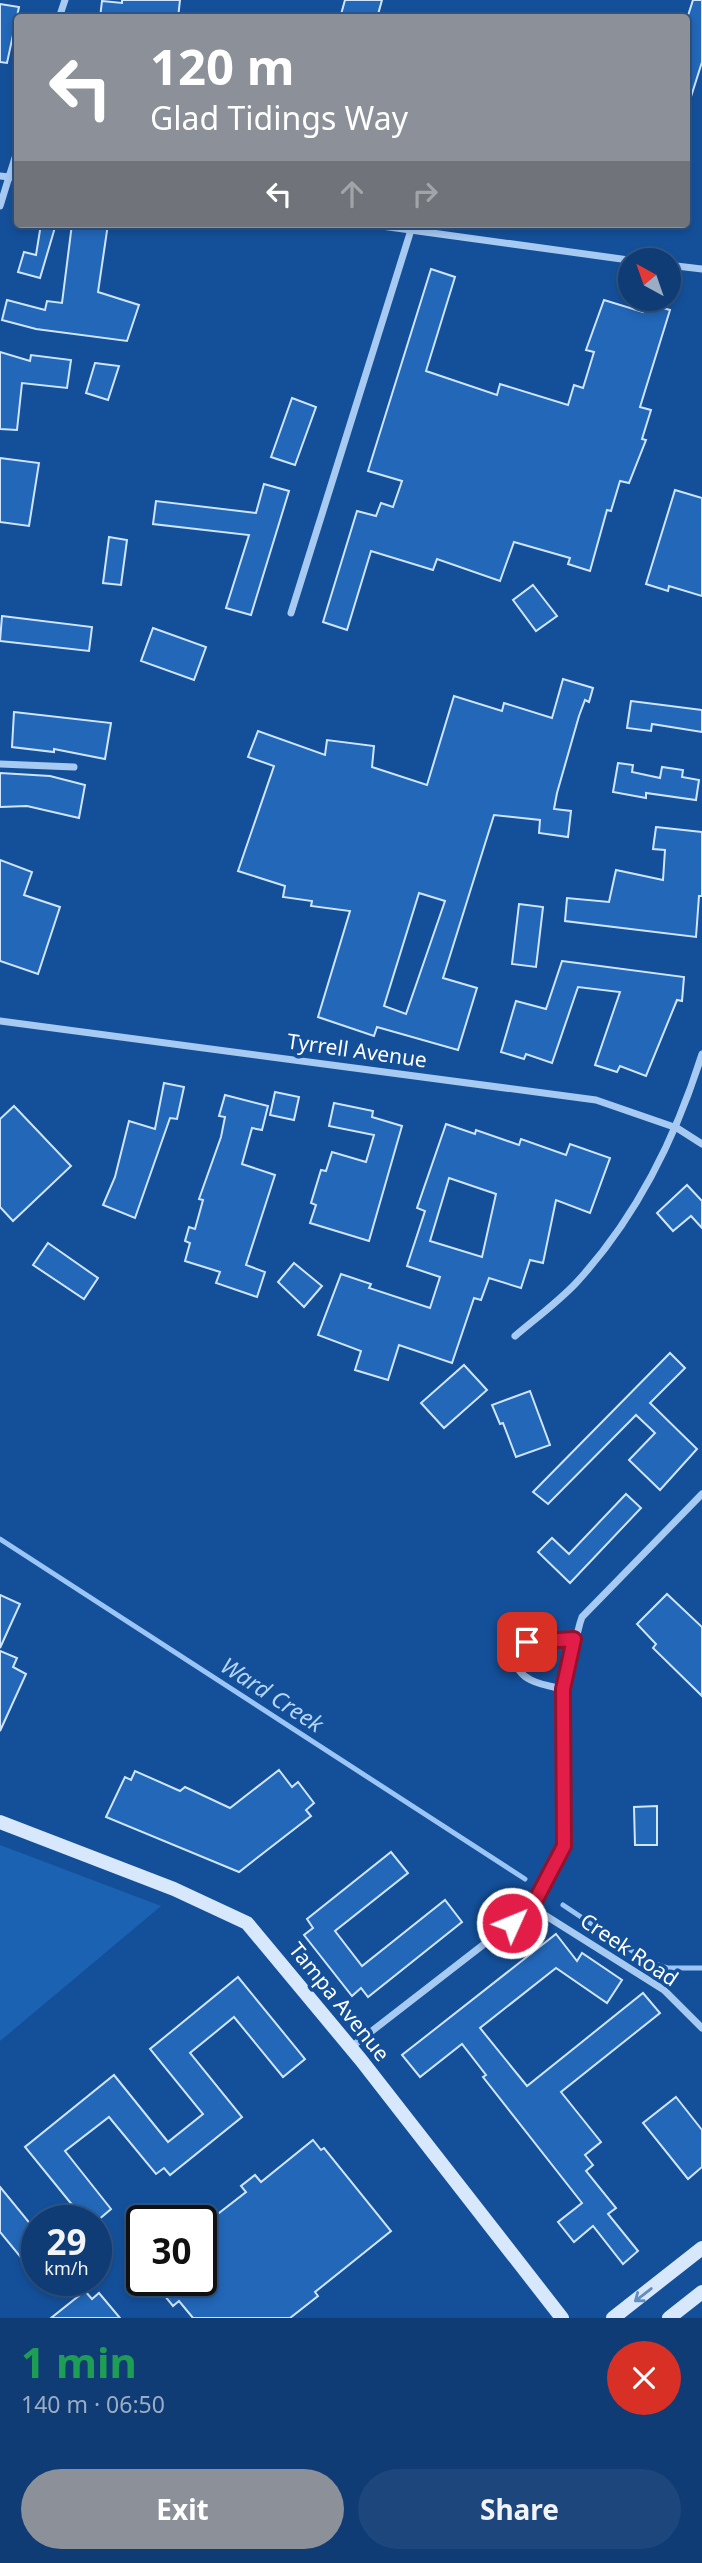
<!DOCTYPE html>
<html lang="en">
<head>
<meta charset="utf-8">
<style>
  :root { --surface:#0f3c74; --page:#1d477c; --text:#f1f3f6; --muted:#9badc5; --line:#2f5686; --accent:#8c9099 }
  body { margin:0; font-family:"Noto Sans",sans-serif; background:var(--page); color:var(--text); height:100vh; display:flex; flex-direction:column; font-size:26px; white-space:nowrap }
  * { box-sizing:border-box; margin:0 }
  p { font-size:23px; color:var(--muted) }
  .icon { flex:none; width:38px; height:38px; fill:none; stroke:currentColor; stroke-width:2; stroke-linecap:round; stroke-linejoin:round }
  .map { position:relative; height:2318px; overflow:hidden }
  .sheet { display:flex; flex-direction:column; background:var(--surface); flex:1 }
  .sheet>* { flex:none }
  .banner { position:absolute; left:14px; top:14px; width:676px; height:214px; border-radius:7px; box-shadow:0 4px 10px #0003,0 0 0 2px var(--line); background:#8c9099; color:#fff; overflow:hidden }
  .needle { width:46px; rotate:320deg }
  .fabs { position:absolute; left:618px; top:248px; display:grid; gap:14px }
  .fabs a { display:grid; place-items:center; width:63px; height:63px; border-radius:50%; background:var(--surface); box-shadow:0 4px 10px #0003,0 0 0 2px var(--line); font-size:35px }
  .speed { position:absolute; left:21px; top:2205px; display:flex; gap:14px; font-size:35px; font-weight:700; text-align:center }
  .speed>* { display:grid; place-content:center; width:91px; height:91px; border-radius:50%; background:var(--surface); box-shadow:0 4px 10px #0003,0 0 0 2px var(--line); line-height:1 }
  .speed small { font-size:18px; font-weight:400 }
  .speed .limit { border:4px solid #111; border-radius:10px; background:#fff; color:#111 }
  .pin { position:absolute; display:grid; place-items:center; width:60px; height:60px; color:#fff; margin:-30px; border-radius:14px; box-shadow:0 4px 10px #0006 }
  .me { position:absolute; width:77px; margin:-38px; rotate:46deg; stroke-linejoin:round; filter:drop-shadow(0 0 5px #0008) }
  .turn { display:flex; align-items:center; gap:24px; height:147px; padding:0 21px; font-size:32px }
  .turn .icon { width:91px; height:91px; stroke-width:2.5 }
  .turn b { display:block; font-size:49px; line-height:60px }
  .lanes { display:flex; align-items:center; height:66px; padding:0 21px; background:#0003; justify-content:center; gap:35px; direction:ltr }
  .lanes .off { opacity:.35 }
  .round { display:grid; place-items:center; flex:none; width:74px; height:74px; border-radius:37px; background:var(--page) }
  .overview { display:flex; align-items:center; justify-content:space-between; height:119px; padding:0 21px }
  h1 { font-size:42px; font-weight:700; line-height:52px; color:#1e9e55 }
  .action { display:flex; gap:14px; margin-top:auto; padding:14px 21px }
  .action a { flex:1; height:80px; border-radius:42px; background:var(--accent); color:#fff; font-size:28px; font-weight:700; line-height:80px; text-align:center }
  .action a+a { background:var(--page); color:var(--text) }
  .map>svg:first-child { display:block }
</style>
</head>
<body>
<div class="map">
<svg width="702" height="2318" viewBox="0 0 702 2318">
  <rect width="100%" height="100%" fill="#14509a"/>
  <polygon fill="#1c62b3" points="0,1845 161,1906 0,2041"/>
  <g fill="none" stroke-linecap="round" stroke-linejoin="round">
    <g stroke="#9ac5f6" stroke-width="5">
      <polyline points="0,1539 525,1879"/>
      <polyline points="563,1905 647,1961 668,1968 702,1968"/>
    </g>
  </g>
  <g fill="#2267b8" stroke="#cfe5fd" stroke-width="2" fill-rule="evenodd">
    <polygon points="122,0 180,0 178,18 100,18 102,1 122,3"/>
    <polygon points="345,0 382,0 377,18 340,18"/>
    <polygon points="693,0 702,0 702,62 689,103 686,102 686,22"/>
    <polygon points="0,4 19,7 7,63 0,62"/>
    <polygon points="41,224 56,224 40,278 18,272 24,252 36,255"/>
    <polygon points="72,224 108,224 98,292 139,305 127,341 36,329 2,320 7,300 45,310 47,301 62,303"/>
    <polygon points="431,269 455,277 426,371 497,395 500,384 568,405 574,385 583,388 594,352 586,350 604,300 643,312 646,303 670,310 640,407 651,410 642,439 646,440 629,483 620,481 611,511 607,510 590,571 568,564 570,558 514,542 500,581 437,559 433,570 371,551 347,630 323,622 357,511 376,516 381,503 393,507 402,481 368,471"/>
    <polygon points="0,352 30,361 31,355 71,360 67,388 22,383 17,430 0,429"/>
    <polygon points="95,363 119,366 108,400 86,393"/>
    <polygon points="292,398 316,407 295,465 271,457"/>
    <polygon points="0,458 39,463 29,526 0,522"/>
    <polygon points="264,484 289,491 251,615 226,608 249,535 153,524 156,501 256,513"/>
    <polygon points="675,490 702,498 702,596 669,586 668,591 646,584"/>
    <polygon points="109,537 127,540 121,585 103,583"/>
    <polygon points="533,585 557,616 536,631 513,600"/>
    <polygon points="2,616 92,627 89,651 0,641"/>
    <polygon points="153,628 206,647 194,680 141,661"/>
    <path d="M 563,679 L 593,688 L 589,702 L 585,700 L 579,716 L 557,793 L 554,809 L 571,811 L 568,837 L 539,833 L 540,820 L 494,815 L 443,978 L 477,988 L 458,1050 L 377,1027 L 374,1036 L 318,1017 L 350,911 L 311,906 L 312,901 L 283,897 L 285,886 L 238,871 L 274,766 L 248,757 L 258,731 L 325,755 L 327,740 L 374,746 L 372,767 L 427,785 L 454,696 L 502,711 L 504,703 L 552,718 ZM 419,893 L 445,901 L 406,1014 L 384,1006 Z"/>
    <polygon points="631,701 702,710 702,732 652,724 651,731 627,728"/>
    <polygon points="14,712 111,723 105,759 54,749 54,752 12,747"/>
    <polygon points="618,763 633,765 632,772 660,778 662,767 683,770 682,777 699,780 696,800 646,793 646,798 613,792"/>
    <polygon points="0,773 50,776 85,785 79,818 27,806 0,807"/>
    <polygon points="656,827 702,832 702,896 699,896 696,937 565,921 567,898 609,902 616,870 663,880 665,850 653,849"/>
    <polygon points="0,860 32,872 24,895 60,907 38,974 0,961"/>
    <polygon points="519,904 543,907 536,967 512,964"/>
    <polygon points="562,961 684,977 682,1001 677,1000 646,1076 620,1066 617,1072 595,1065 620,992 578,987 552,1063 526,1054 524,1059 501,1052 516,1001 546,1009"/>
    <polygon points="164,1083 184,1087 177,1119 170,1118 135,1218 103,1205 115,1177 129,1121 155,1129"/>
    <polygon points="275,1092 299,1097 294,1120 270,1115"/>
    <polygon points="225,1095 268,1106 262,1130 252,1128 242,1164 275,1175 246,1265 265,1272 257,1297 216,1283 220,1272 185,1261 190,1243 185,1241 189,1227 195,1229 203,1200 199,1199 221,1137 225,1117 219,1116"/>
    <polygon points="334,1103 373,1111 372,1117 402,1126 369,1241 310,1223 316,1205 311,1203 321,1170 326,1171 332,1152 366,1162 374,1135 329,1126"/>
    <polygon points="14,1106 71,1166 13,1221 0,1207 0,1119"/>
    <path d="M 446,1124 L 475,1134 L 476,1130 L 519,1145 L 521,1139 L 566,1155 L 570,1144 L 610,1158 L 590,1213 L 556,1200 L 543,1263 L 530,1260 L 521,1288 L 489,1278 L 481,1300 L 474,1298 L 452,1363 L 399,1345 L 388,1380 L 355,1370 L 361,1351 L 318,1335 L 341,1274 L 371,1284 L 369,1288 L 430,1308 L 440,1277 L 407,1266 L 425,1211 L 417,1208 ZM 449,1178 L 496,1194 L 482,1257 L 430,1241 Z"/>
    <polygon points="687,1185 702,1201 702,1228 691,1216 673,1231 657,1213"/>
    <polygon points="48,1243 98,1278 84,1299 33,1265"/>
    <polygon points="294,1263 322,1286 304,1307 278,1282"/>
    <polygon points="670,1353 685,1368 650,1403 697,1449 660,1490 629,1460 655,1433 636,1415 548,1504 533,1492"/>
    <polygon points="464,1365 487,1390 444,1428 421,1403"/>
    <polygon points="530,1391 550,1445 516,1457 503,1423 500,1424 492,1405"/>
    <polygon points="626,1494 641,1508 570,1583 538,1552 552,1538 569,1554"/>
    <polygon points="667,1594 702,1627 702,1696 653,1648 656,1644 637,1624"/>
    <polygon points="0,1595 20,1604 0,1648"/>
    <polygon points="0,1651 17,1658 13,1667 26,1674 0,1731"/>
    <polygon points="279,1770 292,1787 298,1782 314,1803 306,1810 311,1816 239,1872 106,1817 125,1777 131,1780 135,1771 180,1791 185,1787 230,1808"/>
    <polygon points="657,1806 657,1845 635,1845 634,1807"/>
    <polygon points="391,1852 408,1873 335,1931 362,1966 445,1900 462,1922 368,1997 361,1988 352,1996 304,1935 313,1928 307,1919"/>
    <polygon points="556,1934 577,1961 582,1953 622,1980 607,2003 556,1968 480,2028 527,2086 643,1993 660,2013 561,2092 601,2142 585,2155 593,2165 586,2171 616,2208 608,2214 638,2251 623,2264 593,2226 574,2242 558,2222 582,2203 483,2077 486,2075 462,2044 420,2077 402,2055"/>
    <polygon points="238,1977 305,2059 283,2077 234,2017 190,2053 242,2117 170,2175 164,2168 156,2174 109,2117 65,2151 111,2209 97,2221 68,2221 78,2212 25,2147 114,2075 168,2142 203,2114 150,2049"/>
    <polygon points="676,2097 702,2130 702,2167 688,2179 643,2123"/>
    <polygon points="313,2140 321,2150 324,2148 391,2231 315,2292 318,2296 290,2318 193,2318 179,2301 173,2306 152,2280 201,2280 201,2227 246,2192 241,2186 255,2175 261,2182"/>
    <polygon points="0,2187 37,2232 37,2277 0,2232"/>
    <polygon points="85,2291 92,2299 99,2293 120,2318 51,2318"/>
  </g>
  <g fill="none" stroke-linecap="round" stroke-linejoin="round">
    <g stroke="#a7caf3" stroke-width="7">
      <polyline points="59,18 65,0"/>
      <polyline points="0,176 18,178"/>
      <polyline points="0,206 18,148"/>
      <polyline points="367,224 636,261"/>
      <polyline points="668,265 702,269"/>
      <polyline points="291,613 411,230"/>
      <polyline points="0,764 74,767"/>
      <polyline points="0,1021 596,1100 677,1128 702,1144"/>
      <path d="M 515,1336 C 535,1319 558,1302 576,1283 C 635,1219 676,1137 702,1054"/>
      <path d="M 563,1689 C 544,1685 518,1682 515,1659 L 527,1642 L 574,1639"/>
      <polyline points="532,1907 664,1990 702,2028"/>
      <polyline points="350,2048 532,1907 563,1846 563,1689 580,1623 582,1617 702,1494"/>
    </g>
    <g stroke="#d7e8fd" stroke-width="14">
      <polyline points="0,1822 174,1889 247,1923 361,2060 562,2318"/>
      <polyline points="613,2318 702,2248"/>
      <polyline points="669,2318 702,2292"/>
    </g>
  </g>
  <defs><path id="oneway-shaft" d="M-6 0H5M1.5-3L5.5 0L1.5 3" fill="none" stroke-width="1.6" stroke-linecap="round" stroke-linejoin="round" transform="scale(1.75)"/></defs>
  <use stroke="#628dc2" href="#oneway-shaft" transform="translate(643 2295) rotate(142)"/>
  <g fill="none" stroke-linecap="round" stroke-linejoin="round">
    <g stroke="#92132f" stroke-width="18">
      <polyline id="route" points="512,1923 532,1907 564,1846 563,1689 574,1639 527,1642"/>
    </g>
    <use href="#route" stroke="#e11d48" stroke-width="12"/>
  </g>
  <g text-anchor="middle" stroke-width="7" stroke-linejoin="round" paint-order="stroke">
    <g font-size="21" fill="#fff" stroke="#14509a">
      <text transform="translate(357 1051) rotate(8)" y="7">Tyrrell Avenue</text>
      <text transform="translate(629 1950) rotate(34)" y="7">Creek Road</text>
      <text transform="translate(339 2002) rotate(51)" y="7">Tampa Avenue</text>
    </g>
    <g font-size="23" font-style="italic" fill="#b4d4f9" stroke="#14509a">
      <text transform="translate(272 1695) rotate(33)" y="8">Ward Creek</text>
    </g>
  </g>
</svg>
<div class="fabs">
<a><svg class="needle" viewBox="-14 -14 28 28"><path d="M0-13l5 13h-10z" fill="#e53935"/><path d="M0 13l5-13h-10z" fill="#9badc5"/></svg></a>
</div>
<div class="speed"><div>29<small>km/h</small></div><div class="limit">30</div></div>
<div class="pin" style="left:527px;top:1642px;background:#d93025"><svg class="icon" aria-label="arrive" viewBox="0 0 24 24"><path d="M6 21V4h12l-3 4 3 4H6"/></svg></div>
<svg class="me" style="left:512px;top:1923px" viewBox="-20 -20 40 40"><circle r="17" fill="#e11d48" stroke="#fff" stroke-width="3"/><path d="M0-11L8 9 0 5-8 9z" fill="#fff"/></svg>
<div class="banner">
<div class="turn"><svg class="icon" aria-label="left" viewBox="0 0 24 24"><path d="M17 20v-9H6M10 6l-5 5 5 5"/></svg><div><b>120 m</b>Glad Tidings Way</div></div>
<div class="lanes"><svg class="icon" aria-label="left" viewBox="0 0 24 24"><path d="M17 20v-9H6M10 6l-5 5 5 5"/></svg><svg class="icon off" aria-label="ahead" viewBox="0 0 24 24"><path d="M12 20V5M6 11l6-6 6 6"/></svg><svg class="icon off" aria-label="right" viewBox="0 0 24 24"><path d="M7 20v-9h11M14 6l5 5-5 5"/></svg></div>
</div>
</div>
<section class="sheet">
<div class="overview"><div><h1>1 min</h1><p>140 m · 06:50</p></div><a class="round" style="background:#d93025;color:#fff"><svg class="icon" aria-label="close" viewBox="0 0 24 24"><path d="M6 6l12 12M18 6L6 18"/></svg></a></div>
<div class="action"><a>Exit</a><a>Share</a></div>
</section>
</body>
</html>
